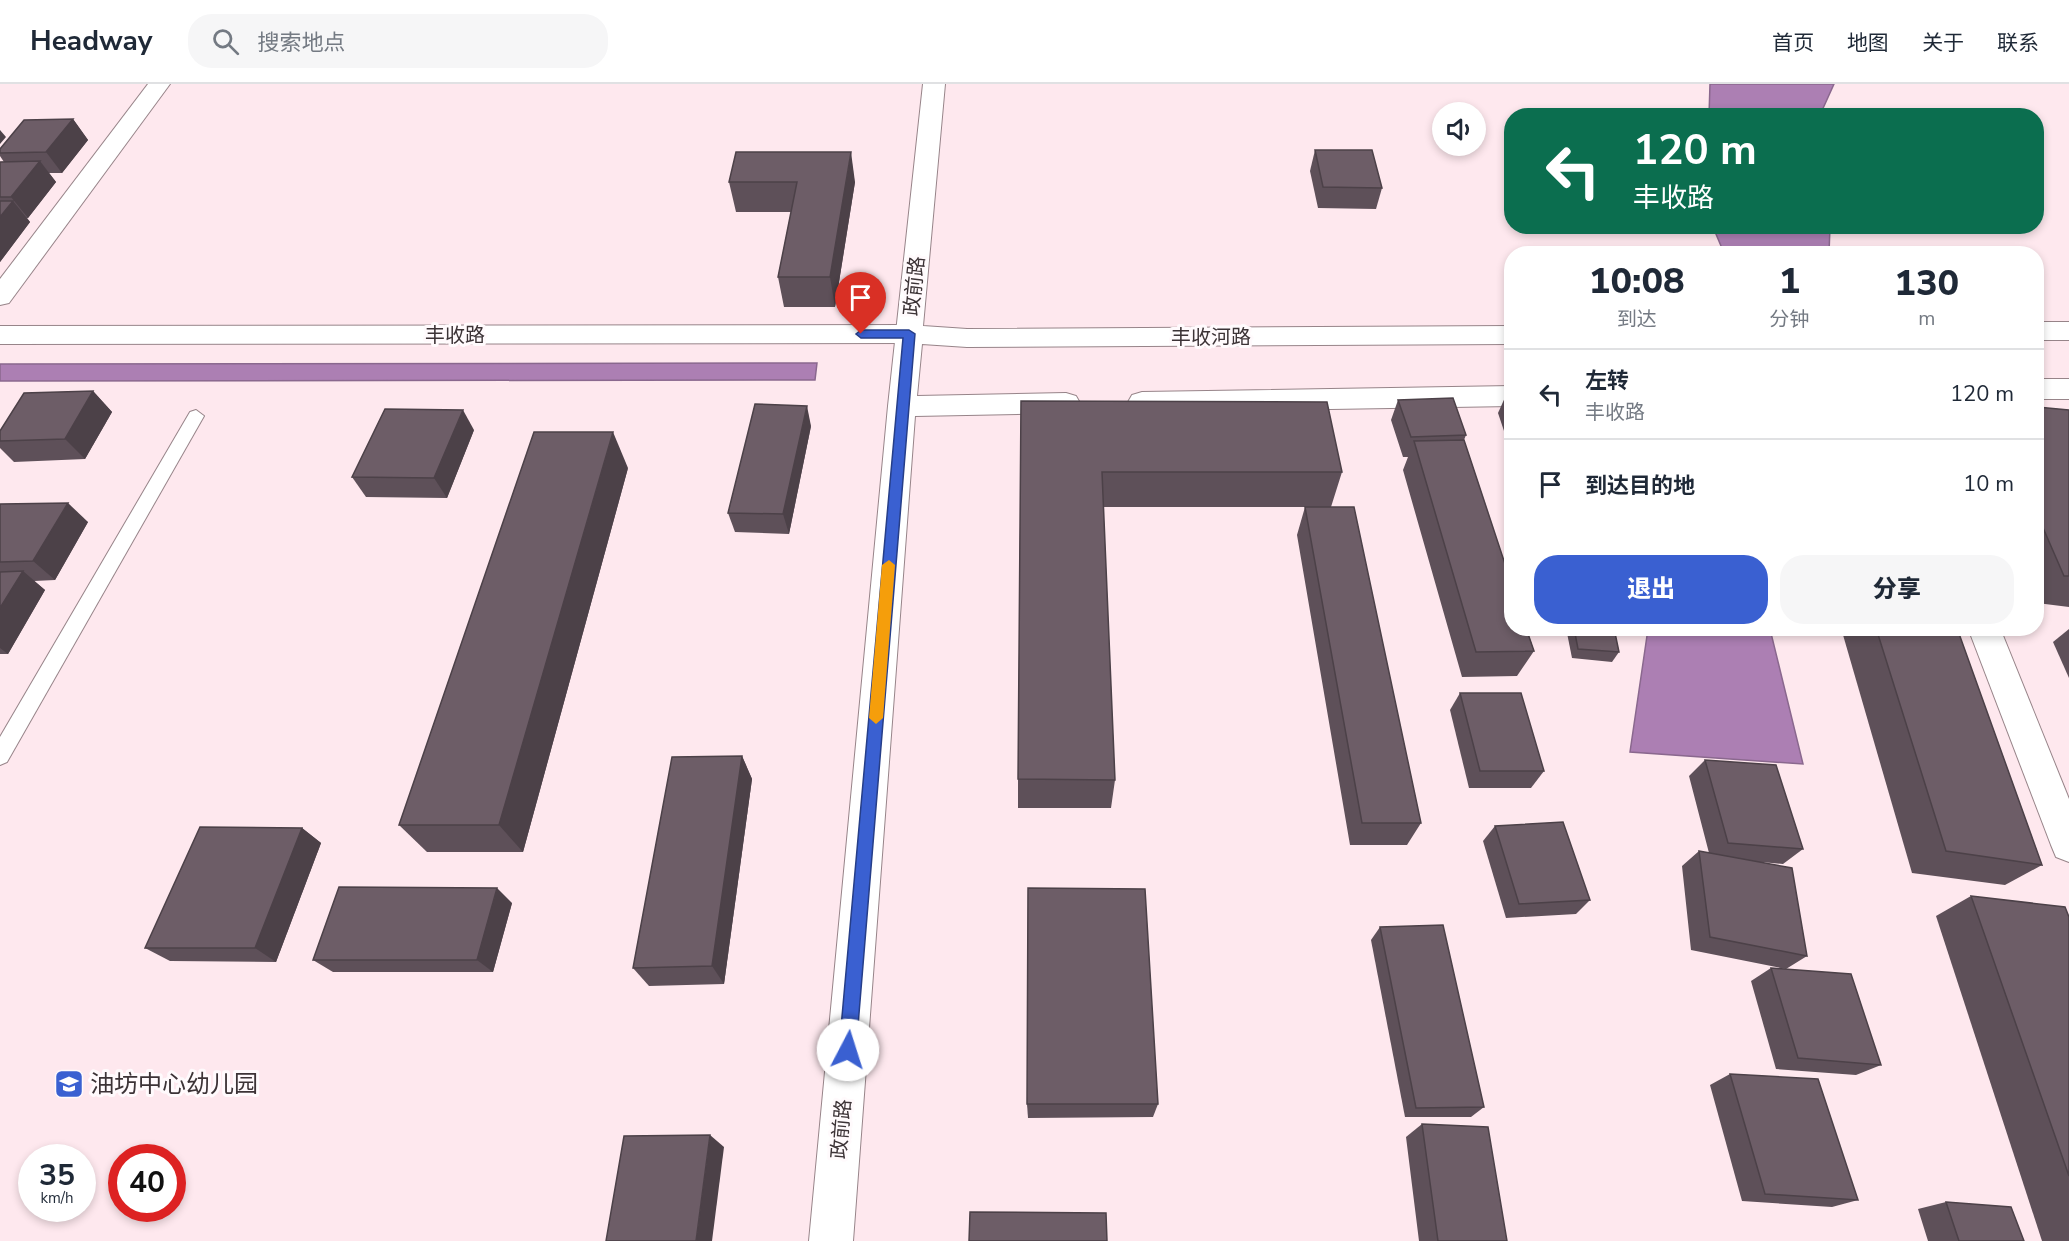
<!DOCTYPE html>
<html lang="zh">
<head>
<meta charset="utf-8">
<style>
  :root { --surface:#fff; --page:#f6f6f7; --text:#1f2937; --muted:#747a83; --line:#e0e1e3; --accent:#3a60d1 }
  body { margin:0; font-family:"Nunito Sans","Noto Sans SC",sans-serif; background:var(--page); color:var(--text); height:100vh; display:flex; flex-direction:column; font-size:22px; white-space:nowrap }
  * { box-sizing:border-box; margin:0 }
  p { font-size:20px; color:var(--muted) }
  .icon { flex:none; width:33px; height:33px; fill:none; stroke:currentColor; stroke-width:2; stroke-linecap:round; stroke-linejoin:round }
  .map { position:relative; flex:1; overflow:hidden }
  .panel { position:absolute; left:1504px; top:162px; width:540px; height:390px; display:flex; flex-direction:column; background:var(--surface); border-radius:24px; box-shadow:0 3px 9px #0003 }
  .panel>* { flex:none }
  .guide { position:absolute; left:1504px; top:24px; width:540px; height:126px; border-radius:24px; box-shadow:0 3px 9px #0003; background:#0b6e4f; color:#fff; overflow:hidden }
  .tools { position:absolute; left:1432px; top:18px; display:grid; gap:12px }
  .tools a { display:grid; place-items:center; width:54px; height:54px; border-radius:50%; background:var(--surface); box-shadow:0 3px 9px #0003; font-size:30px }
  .speed { position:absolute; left:18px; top:1060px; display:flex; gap:12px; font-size:30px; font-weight:700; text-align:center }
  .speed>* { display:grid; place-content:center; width:78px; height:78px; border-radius:50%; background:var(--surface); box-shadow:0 3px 9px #0003; line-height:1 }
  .speed small { font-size:15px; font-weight:400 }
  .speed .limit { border:9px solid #d22; background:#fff; color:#111 }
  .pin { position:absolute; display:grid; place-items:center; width:51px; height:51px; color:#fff; margin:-62px -26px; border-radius:50% 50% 50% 0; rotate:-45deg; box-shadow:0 0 6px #0007 }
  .pin .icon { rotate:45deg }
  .me { position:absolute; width:66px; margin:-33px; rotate:5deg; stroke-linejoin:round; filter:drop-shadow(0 0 4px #0008) }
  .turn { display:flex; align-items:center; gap:21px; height:126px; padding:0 30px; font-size:27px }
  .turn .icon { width:78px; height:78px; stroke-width:2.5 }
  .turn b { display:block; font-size:42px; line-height:51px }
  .eta { display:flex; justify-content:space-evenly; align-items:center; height:102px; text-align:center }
  .eta b { font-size:36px; font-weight:800; line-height:42px }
  .cta { display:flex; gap:12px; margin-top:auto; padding:12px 30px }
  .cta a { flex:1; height:69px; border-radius:24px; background:var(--accent); color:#fff; font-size:24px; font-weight:800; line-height:69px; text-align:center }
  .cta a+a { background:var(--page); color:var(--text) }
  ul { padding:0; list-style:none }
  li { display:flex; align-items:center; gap:18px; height:90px; padding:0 30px; border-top:2px solid var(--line) }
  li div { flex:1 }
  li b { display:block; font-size:22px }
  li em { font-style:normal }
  header { display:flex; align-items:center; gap:36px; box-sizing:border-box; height:84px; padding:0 30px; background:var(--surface); border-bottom:2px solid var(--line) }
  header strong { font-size:28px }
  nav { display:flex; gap:33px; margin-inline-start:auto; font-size:21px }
  .search { width:420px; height:54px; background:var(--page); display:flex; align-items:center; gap:15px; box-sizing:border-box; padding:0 21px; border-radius:24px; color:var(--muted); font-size:22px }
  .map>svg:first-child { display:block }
</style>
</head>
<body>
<header>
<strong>Headway</strong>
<div class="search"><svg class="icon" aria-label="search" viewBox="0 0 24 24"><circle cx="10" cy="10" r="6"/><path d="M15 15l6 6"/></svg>搜索地点</div>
<nav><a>首页</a><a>地图</a><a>关于</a><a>联系</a></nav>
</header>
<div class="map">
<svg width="2069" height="1157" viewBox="0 0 2069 1157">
  <rect width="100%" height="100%" fill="#fee8ee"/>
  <g fill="#ac7fb3" stroke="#8a688e" stroke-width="1.5">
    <polygon points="1710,0 1834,0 1820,31 1709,32"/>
    <polygon points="1713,143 1830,143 1829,169 1724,169"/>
    <polygon points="817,279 815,296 0,297 0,280"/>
    <polygon points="1648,545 1770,545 1803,680 1630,668"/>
  </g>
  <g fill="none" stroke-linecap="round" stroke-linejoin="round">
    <g stroke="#978489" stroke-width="2">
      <polygon id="service" points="196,326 204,332 7,678 0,681 0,653 190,328"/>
    </g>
    <g stroke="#978489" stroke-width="2">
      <g id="minor">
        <polygon points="148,0 170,0 9,219 0,221 0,195"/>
        <polygon points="909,241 918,244 922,250 918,256 909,259 0,260 0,242"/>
      </g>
    </g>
    <g stroke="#978489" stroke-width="2">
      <g id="tertiary">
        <polygon points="923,0 945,0 923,242 967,245 1512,242 1512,260 967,263 922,260 917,312 1066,309 1076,312 1080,319 1076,326 1066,329 915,332 853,1157 809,1157 888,322"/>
        <rect x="2037" y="238" width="32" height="18"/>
        <rect x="2037" y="295" width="32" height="20"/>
        <polygon points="1512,302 1512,322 1142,328 1132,325 1128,318 1132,311 1142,308"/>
        <polygon points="1968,544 2000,544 2069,715 2069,778 2056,773 2051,761"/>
      </g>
    </g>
    <use href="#service" fill="#fff" fill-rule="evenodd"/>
    <use href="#minor" fill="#fff" fill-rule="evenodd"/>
    <use href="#tertiary" fill="#fff" fill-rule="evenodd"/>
  </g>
  <g fill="#5e5059">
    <polygon points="73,35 88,56 62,89 49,89 56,98 28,134 27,134 30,138 0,178 0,78 4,78 0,72 0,65"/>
    <polygon points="1315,66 1382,104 1376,125 1318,124 1310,87"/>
    <polygon points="729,98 855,98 835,223 784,223 778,193 791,128 736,128"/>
    <polygon points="93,307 112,328 85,375 14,378 0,364 0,347"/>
    <polygon points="1512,308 1512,371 1498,329 1507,309"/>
    <polygon points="1398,316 1466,351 1464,356 1534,567 1517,592 1462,593 1403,386 1408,373 1403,373 1391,336"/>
    <polygon points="1021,317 1342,388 1331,423 1421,739 1407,761 1350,761 1297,451 1305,423 1318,423 1103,423 1115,696 1111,724 1018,724 1018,695"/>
    <polygon points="2037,323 2069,326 2069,523 2037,519"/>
    <polygon points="811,342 789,450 735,448 728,429"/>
    <polygon points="474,346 447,414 366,413 352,393"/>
    <polygon points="628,384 523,768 427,768 399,741"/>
    <polygon points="0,420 88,438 55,496 34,497 45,506 8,570 0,570"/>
    <polygon points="1566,544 1614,544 1619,568 1612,578 1572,574"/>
    <polygon points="1841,544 1957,544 2042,781 2005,801 1912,789"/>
    <polygon points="2069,545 2069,594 2053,558"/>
    <polygon points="1460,609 1544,687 1531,704 1469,704 1450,626"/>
    <polygon points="742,672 752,695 724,900 649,902 633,884"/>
    <polygon points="1705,676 1803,765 1783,780 1761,778 1807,872 1786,885 1691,866 1682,782 1699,767 1709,769 1689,692"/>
    <polygon points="1495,742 1590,816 1576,830 1506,834 1483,757"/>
    <polygon points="302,744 321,759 276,878 170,877 145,864"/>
    <polygon points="1971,812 2069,833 2069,1157 2042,1157 1936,832"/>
    <polygon points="512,819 493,888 333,888 313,876"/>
    <polygon points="1380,843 1484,1023 1471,1033 1405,1033 1371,856"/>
    <polygon points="1771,884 1881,981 1856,991 1776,985 1751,897"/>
    <polygon points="1730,990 1858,1116 1832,1123 1742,1117 1710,1001"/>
    <polygon points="1027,1020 1158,1020 1153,1033 1028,1034"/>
    <polygon points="1422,1040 1507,1157 1419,1157 1406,1053"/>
    <polygon points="1946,1118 2024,1157 1928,1157 1918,1125"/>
  </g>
  <g fill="#4c4148">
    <polygon points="73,35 88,56 62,89 46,68"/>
    <polygon points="0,46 6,53 0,60"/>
    <polygon points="851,68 855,98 835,223 830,193"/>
    <polygon points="40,77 56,98 28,134 11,113"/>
    <polygon points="13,117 30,138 0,178 0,133"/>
    <polygon points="93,307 112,328 85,375 65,355"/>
    <polygon points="807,322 811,342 789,450 783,430"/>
    <polygon points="463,326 474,346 447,414 434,394"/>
    <polygon points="613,348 628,384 523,768 499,741"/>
    <polygon points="68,419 88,438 55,496 33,477"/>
    <polygon points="23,487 45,506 8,570 0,564 0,524"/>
    <polygon points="742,672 752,695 724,900 712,882"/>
    <polygon points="302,744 321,759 276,878 255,864"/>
    <polygon points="497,804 512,819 493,888 477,876"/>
    <polygon points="710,1051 724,1063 712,1157 696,1157"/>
  </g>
  <g fill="#6d5d67" stroke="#4c4148" stroke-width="1.5">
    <polygon points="73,35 46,68 0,69 0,65 24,36"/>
    <polygon points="1315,66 1372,66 1382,104 1323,103"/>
    <polygon points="736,68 851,68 830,193 778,193 797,98 729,98"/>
    <polygon points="40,77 11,113 0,113 0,78"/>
    <polygon points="0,117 13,117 0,133"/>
    <polygon points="93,307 65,355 0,357 0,347 24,309"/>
    <polygon points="1512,308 1512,322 1507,309"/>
    <polygon points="1453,314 1466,351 1411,353 1398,316"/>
    <polygon points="1021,317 1327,318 1342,388 1102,388 1115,696 1018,695"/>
    <polygon points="755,320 807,322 783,430 728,429"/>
    <polygon points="2037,323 2069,326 2069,492 2064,492 2037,430"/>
    <polygon points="385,325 463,326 434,394 352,393"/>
    <polygon points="534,348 613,348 499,741 399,741"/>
    <polygon points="1464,356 1512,501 1512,544 1526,544 1534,567 1476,568 1414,357"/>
    <polygon points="68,419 33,477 0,478 0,420"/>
    <polygon points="1305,423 1354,423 1421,739 1362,739"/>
    <polygon points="23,487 0,524 0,488"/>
    <polygon points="1574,544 1614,544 1619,568 1578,565"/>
    <polygon points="1876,544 1957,544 2042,781 1946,767"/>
    <polygon points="1460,609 1521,609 1544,687 1480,687"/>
    <polygon points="742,672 712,882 633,884 672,673"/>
    <polygon points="1705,676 1776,681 1803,765 1728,759"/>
    <polygon points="1563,738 1590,816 1519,820 1495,742"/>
    <polygon points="200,743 302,744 255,864 145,864"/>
    <polygon points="1699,767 1792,784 1807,872 1710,853"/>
    <polygon points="339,803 497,804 477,876 313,876"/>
    <polygon points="1028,804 1145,805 1158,1020 1027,1020"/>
    <polygon points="1971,812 2065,823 2069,833 2069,1092"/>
    <polygon points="1443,841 1484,1023 1416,1024 1380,843"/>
    <polygon points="1771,884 1851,890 1881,981 1798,974"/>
    <polygon points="1730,990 1818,995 1858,1116 1765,1110"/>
    <polygon points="1422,1040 1488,1043 1507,1157 1438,1157"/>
    <polygon points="710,1051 696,1157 606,1157 624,1052"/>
    <polygon points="1946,1118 2011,1123 2024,1157 1959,1157"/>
    <polygon points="970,1128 1106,1129 1107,1157 969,1157"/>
  </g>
  <polygon fill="#3a60d1" stroke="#263e88" stroke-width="1.5" points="909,246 915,250 856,966 854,972 848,975 842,972 839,966 903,254 861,254 856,250 861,246"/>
  <polygon fill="#f59e0b" points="889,476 895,481 883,634 876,640 869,634 882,481"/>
  <defs>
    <g id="school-square" transform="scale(1.5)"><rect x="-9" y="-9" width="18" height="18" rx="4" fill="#3a60d1" stroke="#fffafc"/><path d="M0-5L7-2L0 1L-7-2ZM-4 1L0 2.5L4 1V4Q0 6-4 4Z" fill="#fff"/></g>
  </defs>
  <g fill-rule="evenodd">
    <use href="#school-square" x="69" y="1000"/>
  </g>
  <g text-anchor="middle" stroke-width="6" stroke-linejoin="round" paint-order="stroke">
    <g font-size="20" fill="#3c3336" stroke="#fffafc">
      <text transform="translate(914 202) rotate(-84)" y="7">政前路</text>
      <text x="455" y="258">丰收路</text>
      <text x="1211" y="260">丰收河路</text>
      <text transform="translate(841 1045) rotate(-85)" y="7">政前路</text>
    </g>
    <g font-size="24" fill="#3c3336" stroke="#fffafc" text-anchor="start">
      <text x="90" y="1008">油坊中心幼儿园</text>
    </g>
  </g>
</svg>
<div class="tools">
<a><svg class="icon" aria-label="sound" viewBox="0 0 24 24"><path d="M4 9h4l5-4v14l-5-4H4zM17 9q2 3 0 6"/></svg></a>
</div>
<div class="speed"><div>35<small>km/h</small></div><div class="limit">40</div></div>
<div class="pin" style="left:861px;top:250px;background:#d93025"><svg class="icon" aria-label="arrive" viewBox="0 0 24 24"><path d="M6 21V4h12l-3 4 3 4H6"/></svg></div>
<svg class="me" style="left:848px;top:966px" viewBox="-20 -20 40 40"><circle r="19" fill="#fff"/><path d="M0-13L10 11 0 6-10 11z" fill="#3a60d1"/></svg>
<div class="guide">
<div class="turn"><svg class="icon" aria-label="left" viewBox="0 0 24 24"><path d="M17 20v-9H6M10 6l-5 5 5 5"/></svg><div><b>120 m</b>丰收路</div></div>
</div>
<section class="panel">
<div class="eta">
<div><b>10:08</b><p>到达</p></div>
<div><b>1</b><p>分钟</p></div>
<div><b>130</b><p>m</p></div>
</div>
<ul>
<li><svg class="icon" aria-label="left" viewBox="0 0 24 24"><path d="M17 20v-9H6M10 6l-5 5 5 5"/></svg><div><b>左转</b><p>丰收路</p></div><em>120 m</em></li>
<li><svg class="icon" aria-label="arrive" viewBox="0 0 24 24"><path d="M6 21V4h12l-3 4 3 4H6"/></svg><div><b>到达目的地</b></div><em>10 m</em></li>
</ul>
<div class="cta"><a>退出</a><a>分享</a></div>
</section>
</div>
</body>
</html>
